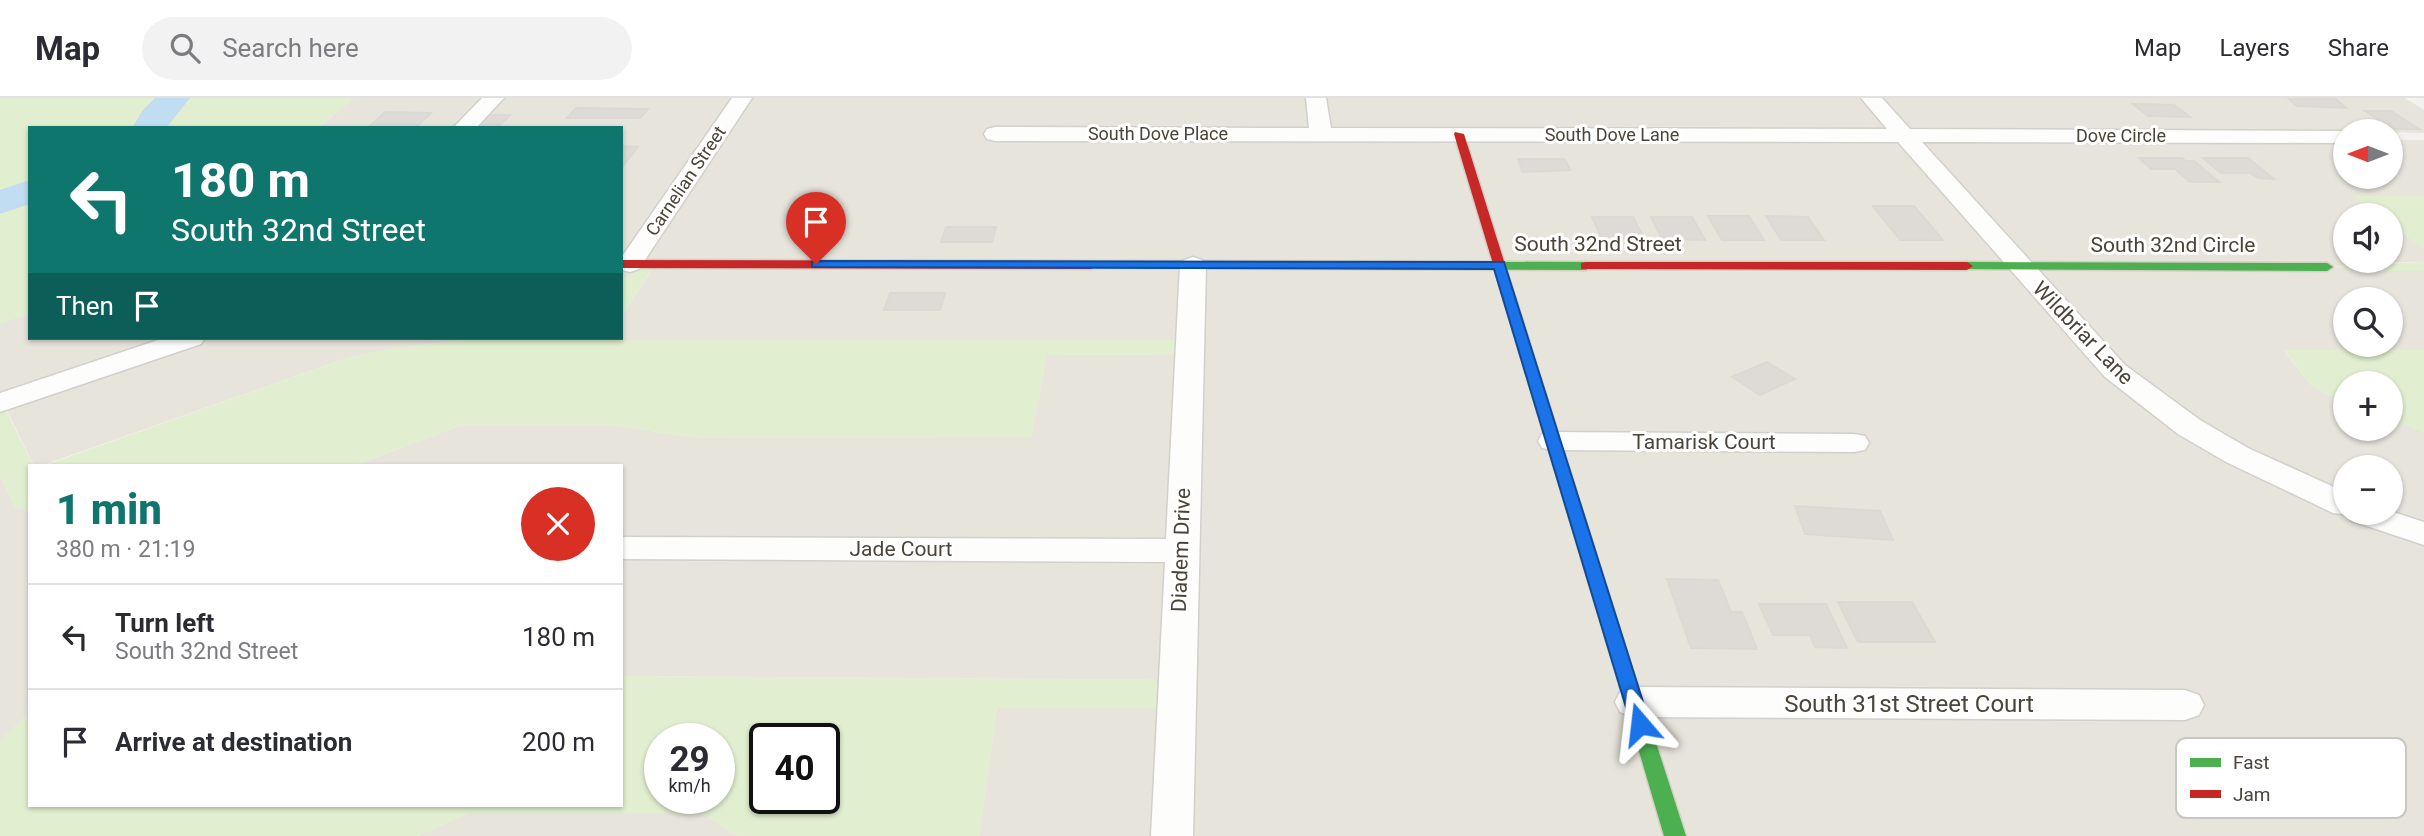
<!DOCTYPE html>
<html lang="en">
<head>
<meta charset="utf-8">
<style>
  :root { --surface:#fff; --page:#f2f2f3; --text:#2b2b33; --muted:#7c7c81; --line:#e1e1e2; --accent:#0f766e }
  body { margin:0; font-family:Roboto,sans-serif; background:var(--page); color:var(--text); height:100vh; display:flex; flex-direction:column; font-size:26px; white-space:nowrap }
  * { box-sizing:border-box; margin:0 }
  p { font-size:23px; color:var(--muted) }
  .icon { flex:none; width:38px; height:38px; fill:none; stroke:currentColor; stroke-width:2; stroke-linecap:round; stroke-linejoin:round }
  .map { position:relative; flex:1; overflow:hidden }
  .side { position:absolute; left:28px; top:366px; width:595px; height:343px; display:flex; flex-direction:column; background:var(--surface); border-radius:0px; box-shadow:0 2px 5px #0004 }
  .side>* { flex:none }
  .guide { position:absolute; left:28px; top:28px; width:595px; height:214px; border-radius:0px; box-shadow:0 2px 5px #0004; background:#0f766e; color:#fff; overflow:hidden }
  .needle { width:46px; rotate:270deg }
  .controls { position:absolute; left:2333px; top:21px; display:grid; gap:14px }
  .controls a { display:grid; place-items:center; width:70px; height:70px; border-radius:50%; background:var(--surface); box-shadow:0 2px 5px #0004; font-size:35px }
  .speed { position:absolute; left:644px; top:625px; display:flex; gap:14px; font-size:35px; font-weight:700; text-align:center }
  .speed>* { display:grid; place-content:center; width:91px; height:91px; border-radius:50%; background:var(--surface); box-shadow:0 2px 5px #0004; line-height:1 }
  .speed small { font-size:18px; font-weight:400 }
  .speed .limit { border:4px solid #111; border-radius:10px; background:#fff; color:#111 }
  .pin { position:absolute; display:grid; place-items:center; width:60px; height:60px; color:#fff; margin:-72px -30px; border-radius:50% 50% 50% 0; rotate:-45deg; box-shadow:0 0 7px #0007 }
  .pin .icon { rotate:45deg }
  .me { position:absolute; width:77px; margin:-38px; rotate:343deg; stroke-linejoin:round; filter:drop-shadow(0 0 5px #0008) }
  .turn { display:flex; align-items:center; gap:24px; height:147px; padding:0 28px; font-size:32px }
  .turn .icon { width:91px; height:91px; stroke-width:2.5 }
  .turn b { display:block; font-size:49px; line-height:60px }
  .then { display:flex; align-items:center; height:66px; padding:0 28px; background:#0003; gap:14px; font-size:26px }
  .round { display:grid; place-items:center; flex:none; width:74px; height:74px; border-radius:37px; background:var(--page) }
  .overview { display:flex; align-items:center; justify-content:space-between; height:119px; padding:0 28px }
  h1 { font-size:42px; font-weight:800; line-height:52px; color:var(--accent) }
  ul { padding:0; list-style:none }
  li { display:flex; align-items:center; gap:21px; height:105px; padding:0 28px; border-top:2px solid var(--line) }
  li div { flex:1 }
  li b { display:block; font-size:26px }
  li em { font-style:normal }
  header { display:flex; align-items:center; gap:42px; box-sizing:border-box; height:98px; padding:0 35px; background:var(--surface); border-bottom:2px solid var(--line) }
  header strong { font-size:33px }
  nav { display:flex; gap:38px; margin-inline-start:auto; font-size:24px }
  .search { width:490px; height:63px; background:var(--page); display:flex; align-items:center; gap:18px; box-sizing:border-box; padding:0 24px; border-radius:38px; color:var(--muted); font-size:26px }
  .map>svg:first-child { display:block }
</style>
</head>
<body>
<header>
<strong>Map</strong>
<div class="search"><svg class="icon" aria-label="search" viewBox="0 0 24 24"><circle cx="10" cy="10" r="6"/><path d="M15 15l6 6"/></svg>Search here</div>
<nav><a>Map</a><a>Layers</a><a>Share</a></nav>
</header>
<div class="map">
<svg width="2424" height="738" viewBox="0 0 2424 738">
  <rect width="100%" height="100%" fill="#f4f2ee"/>
  <g fill="#e7e4dc" fill-rule="evenodd">
    <path d="M 354,0 L 2405,0 L 2424,12 L 2424,35 L 2345,33 L 2345,79 L 2390,79 L 2391,42 L 2424,42 L 2424,98 L 2354,98 L 2379,117 L 2345,117 L 2345,163 L 2390,163 L 2391,126 L 2424,151 L 2424,164 L 2362,165 L 2332,169 L 2373,173 L 2424,173 L 2424,252 L 2284,253 L 2311,287 L 2345,306 L 2345,331 L 2390,331 L 2391,323 L 2424,334 L 2424,738 L 979,738 L 997,610 L 1176,610 L 1177,582 L 621,578 L 621,368 L 356,367 L 459,328 L 617,328 L 698,340 L 1031,339 L 1047,257 L 1189,256 L 1189,242 L 606,242 L 608,240 L 621,240 L 621,219 L 655,167 L 634,166 L 621,186 L 621,30 L 318,30 ZM 2345,201 L 2390,201 L 2390,247 L 2345,247 ZM 2345,369 L 2390,369 L 2390,415 L 2345,415 Z"/>
    <polygon points="30,215 30,240 585,240 583,242 462,242 396,250 350,259 43,367 34,368 3,304 0,305 0,225"/>
    <polygon points="0,378 15,409 30,413 30,614 0,643"/>
    <polygon points="468,715 703,715 737,738 418,738"/>
  </g>
  <g fill="#e1eecf" fill-rule="evenodd">
    <polygon points="0,0 354,0 318,30 30,30 30,215 0,225"/>
    <polygon points="2353,98 2424,98 2424,151 2391,126 2390,117 2379,117"/>
    <polygon points="2424,164 2424,173 2372,173 2327,169"/>
    <polygon points="634,166 655,166 621,219 621,186"/>
    <polygon points="585,240 608,240 607,242 1190,242 1189,256 1047,257 1031,339 698,340 617,328 459,328 356,367 43,368 350,259 396,250 462,242 583,242"/>
    <polygon points="2284,252 2424,252 2424,334 2391,323 2390,285 2345,285 2345,306 2311,287"/>
    <polygon points="2,304 33,367 30,368 30,413 15,409 0,378 0,305"/>
    <path d="M 621,578 L 1177,582 L 1176,610 L 997,610 L 979,738 L 737,738 L 702,715 L 468,715 L 418,738 L 0,738 L 0,643 L 30,614 L 30,707 L 621,707 ZM 660,640 L 719,640 L 719,700 L 660,700 ZM 765,640 L 824,640 L 824,700 L 765,700 Z"/>
  </g>
  <g fill="none" stroke-linecap="round" stroke-linejoin="round">
    <g fill="#c0ddf1" fill-rule="evenodd">
      <polygon points="155,0 190,0 166,30 132,30 143,12"/>
      <polygon points="30,82 30,106 0,116 0,92"/>
    </g>
  </g>
  <g fill="#dedbd6" stroke="#dcd9d4" stroke-width="2">
    <polygon points="2288,0 2335,0 2346,10 2297,8"/>
    <polygon points="2133,6 2174,7 2190,19 2148,18"/>
    <polygon points="576,10 648,11 640,20 567,20"/>
    <polygon points="2365,13 2391,13 2419,31 2393,31"/>
    <polygon points="385,14 431,15 415,30 368,30"/>
    <polygon points="489,17 510,17 497,30 476,30"/>
    <polygon points="621,48 638,49 621,70"/>
    <polygon points="2139,60 2182,60 2185,63 2194,63 2219,84 2190,84 2175,71 2151,71"/>
    <polygon points="2203,60 2248,60 2274,81 2258,80 2250,75 2221,75"/>
    <polygon points="1518,61 1565,61 1570,72 1522,74"/>
    <polygon points="1873,108 1914,108 1943,142 1900,142"/>
    <polygon points="1708,118 1749,118 1764,142 1722,142"/>
    <polygon points="1766,118 1808,119 1824,142 1781,142"/>
    <polygon points="1592,119 1633,119 1645,142 1602,141"/>
    <polygon points="1651,119 1692,119 1705,142 1662,141"/>
    <polygon points="946,129 996,129 992,144 941,144"/>
    <polygon points="890,195 945,195 940,212 884,212"/>
    <polygon points="1767,264 1795,281 1760,297 1732,279"/>
    <polygon points="1795,408 1880,413 1893,442 1805,436"/>
    <polygon points="1667,481 1718,482 1731,514 1742,514 1757,551 1691,550"/>
    <polygon points="1838,504 1912,504 1935,544 1858,544"/>
    <polygon points="1759,506 1826,506 1847,550 1815,549 1810,537 1773,537"/>
  </g>
  <g fill="none" stroke-linecap="round" stroke-linejoin="round">
    <g stroke="#d2d0cb" stroke-width="3">
      <g id="street">
        <polygon points="482,0 504,0 476,30 453,30"/>
        <polygon points="732,0 752,0 639,171 630,174 621,172 621,160"/>
        <polygon points="1306,0 1326,0 1331,30 1887,31 1861,0 1882,0 1910,31 2346,33 2345,43 2339,45 1922,44 2125,267 2200,322 2248,350 2345,394 2345,415 2390,415 2390,413 2424,424 2424,447 2352,423 2349,417 2333,415 2226,364 2178,336 2105,279 1898,44 995,43 987,41 984,36 987,31 995,29 1309,30"/>
        <polygon points="1193,159 1202,162 1206,167 1193,738 1151,738 1165,464 621,461 621,439 1166,441 1180,167 1184,162"/>
        <polygon points="164,240 205,240 201,246 0,314 0,295"/>
        <polygon points="1553,334 1854,336 1865,338 1869,345 1865,352 1854,354 1553,352 1542,350 1538,343 1542,336"/>
        <polygon points="1634,589 2185,592 2199,597 2204,607 2199,617 2185,622 1634,619 1620,614 1615,604 1620,594"/>
      </g>
    </g>
    <g stroke="#d3cfc5" stroke-width="3">
      <g id="fast">
        <polygon points="1091,163 1586,164 1592,168 1586,172 1086,170 1085,167"/>
        <polygon points="1967,164 2327,165 2333,169 2327,173 1962,171 1962,165"/>
        <polygon points="1629,582 1636,584 1638,589 1686,738 1664,738 1620,589 1622,584"/>
      </g>
    </g>
    <g stroke="#d3cfc5" stroke-width="3">
      <g id="jam">
        <polygon points="1455,34 1464,36 1638,589 1636,594 1629,596 1622,594 1620,589 1454,36"/>
        <polygon points="621,162 1091,163 1097,167 1091,171 621,170"/>
        <polygon points="1586,164 1967,164 1973,168 1967,172 1581,171 1581,165"/>
      </g>
    </g>
    <use href="#street" fill="#fdfdfc" fill-rule="evenodd"/>
    <use href="#fast" fill="#4caf50" fill-rule="evenodd"/>
    <use href="#jam" fill="#c62828" fill-rule="evenodd"/>
  </g>
  <polygon fill="#1a73e8" stroke="#114b97" stroke-width="2" points="816,163 1504,164 1650,626 1647,632 1640,634 1633,632 1631,626 1494,171 812,169 812,164"/>
  <g text-anchor="middle" stroke-width="6" stroke-linejoin="round" paint-order="stroke">
    <g font-size="18" fill="#4b4439" stroke="#fff">
      <text x="1158" y="42">South Dove Place</text>
      <text x="1612" y="43">South Dove Lane</text>
      <text x="2121" y="44">Dove Circle</text>
      <text transform="translate(686 83) rotate(-56)" y="6">Carnelian Street</text>
    </g>
    <g font-size="21" fill="#4b4439" stroke="#fff">
      <text x="1598" y="153">South 32nd Street</text>
      <text x="2173" y="154">South 32nd Circle</text>
      <text transform="translate(2083 235) rotate(46)" y="7">Wildbriar Lane</text>
      <text x="1704" y="351">Tamarisk Court</text>
      <text x="901" y="458">Jade Court</text>
      <text transform="translate(1181 452) rotate(-88)" y="7">Diadem Drive</text>
    </g>
    <g font-size="24" fill="#4b4439" stroke="#fff">
      <text x="1909" y="614">South 31st Street Court</text>
    </g>
  </g>
  <rect x="2176" y="640" width="230" height="80" rx="10" fill="#fff" stroke="#c9c7c4" stroke-width="2"/>
  <rect x="2190" y="660" width="31" height="9" fill="#4caf50"/>
  <rect x="2190" y="692" width="31" height="8" fill="#c62828"/>
  <g font-size="19" fill="#4b4439">
    <text x="2233" y="671">Fast</text>
    <text x="2233" y="703">Jam</text>
  </g>
</svg>
<div class="controls">
<a><svg class="needle" viewBox="-14 -14 28 28"><path d="M0-13l5 13h-10z" fill="#e53935"/><path d="M0 13l5-13h-10z" fill="#7c7c81"/></svg></a>
<a><svg class="icon" aria-label="sound" viewBox="0 0 24 24"><path d="M4 9h4l5-4v14l-5-4H4zM17 9q2 3 0 6"/></svg></a>
<a><svg class="icon" aria-label="search" viewBox="0 0 24 24"><circle cx="10" cy="10" r="6"/><path d="M15 15l6 6"/></svg></a>
<a>+</a>
<a>−</a>
</div>
<div class="speed"><div>29<small>km/h</small></div><div class="limit">40</div></div>
<div class="pin" style="left:816px;top:166px;background:#d93025"><svg class="icon" aria-label="arrive" viewBox="0 0 24 24"><path d="M6 21V4h12l-3 4 3 4H6"/></svg></div>
<svg class="me" style="left:1640px;top:626px" viewBox="-20 -20 40 40"><path d="M0-17L14 15 0 8-14 15z" fill="#1a73e8" stroke="#fff" stroke-width="4"/></svg>
<div class="guide">
<div class="turn"><svg class="icon" aria-label="left" viewBox="0 0 24 24"><path d="M17 20v-9H6M10 6l-5 5 5 5"/></svg><div><b>180 m</b>South 32nd Street</div></div>
<div class="then">Then<svg class="icon" aria-label="arrive" viewBox="0 0 24 24"><path d="M6 21V4h12l-3 4 3 4H6"/></svg></div>
</div>
<section class="side">
<div class="overview"><div><h1>1 min</h1><p>380 m · 21:19</p></div><a class="round" style="background:#d93025;color:#fff"><svg class="icon" aria-label="close" viewBox="0 0 24 24"><path d="M6 6l12 12M18 6L6 18"/></svg></a></div>
<ul>
<li><svg class="icon" aria-label="left" viewBox="0 0 24 24"><path d="M17 20v-9H6M10 6l-5 5 5 5"/></svg><div><b>Turn left</b><p>South 32nd Street</p></div><em>180 m</em></li>
<li><svg class="icon" aria-label="arrive" viewBox="0 0 24 24"><path d="M6 21V4h12l-3 4 3 4H6"/></svg><div><b>Arrive at destination</b></div><em>200 m</em></li>
</ul>
</section>
</div>
</body>
</html>
